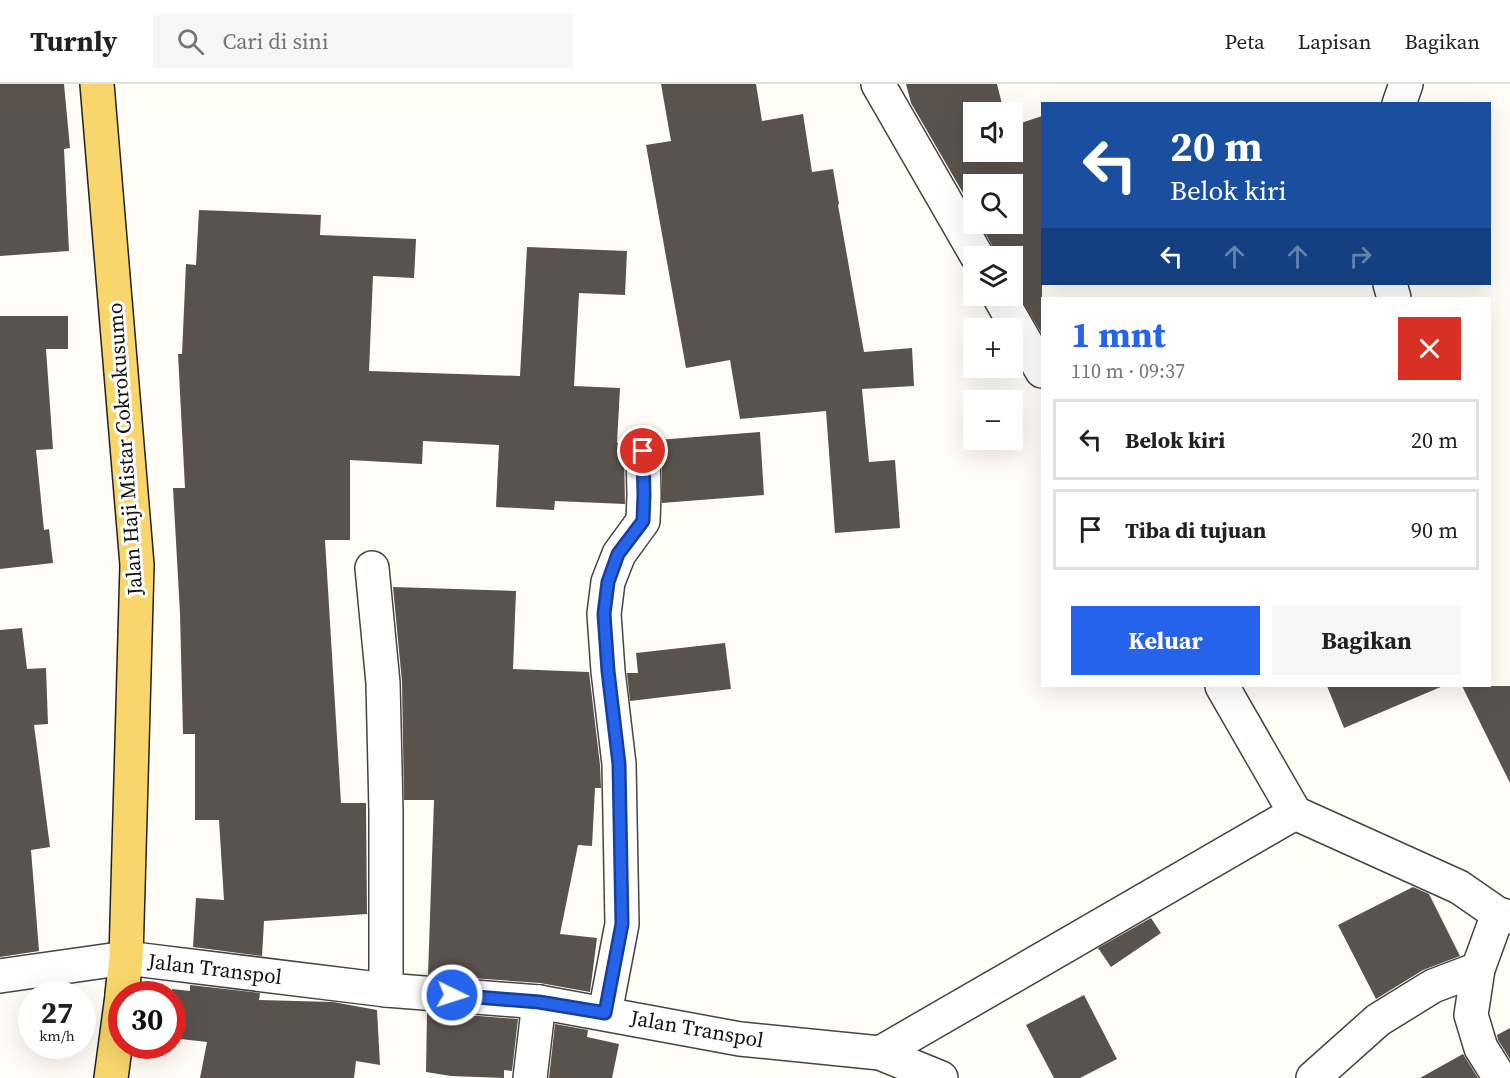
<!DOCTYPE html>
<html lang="id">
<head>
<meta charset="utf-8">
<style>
  :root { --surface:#fff; --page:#f6f6f6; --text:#202124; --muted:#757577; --line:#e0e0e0; --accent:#2563eb }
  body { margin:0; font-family:"Source Serif 4",serif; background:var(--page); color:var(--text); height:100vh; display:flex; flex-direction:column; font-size:22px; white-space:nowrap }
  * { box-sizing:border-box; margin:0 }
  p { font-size:20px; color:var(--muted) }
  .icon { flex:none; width:33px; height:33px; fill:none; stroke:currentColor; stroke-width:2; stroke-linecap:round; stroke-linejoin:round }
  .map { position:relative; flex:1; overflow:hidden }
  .side { position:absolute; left:1041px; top:213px; width:450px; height:390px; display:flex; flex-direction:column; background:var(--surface); border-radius:0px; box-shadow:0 6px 24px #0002 }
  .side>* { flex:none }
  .hud { position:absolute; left:1041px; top:18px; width:450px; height:183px; border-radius:0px; box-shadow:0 6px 24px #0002; background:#1a4fa0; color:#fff; overflow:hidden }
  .controls { position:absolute; left:963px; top:18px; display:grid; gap:12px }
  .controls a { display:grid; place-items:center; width:60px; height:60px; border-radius:0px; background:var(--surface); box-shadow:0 6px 24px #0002; font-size:30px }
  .speed { position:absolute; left:18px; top:897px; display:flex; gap:12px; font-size:30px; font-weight:700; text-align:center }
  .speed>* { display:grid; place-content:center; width:78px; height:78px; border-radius:50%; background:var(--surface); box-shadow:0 6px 24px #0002; line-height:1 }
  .speed small { font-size:15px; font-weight:400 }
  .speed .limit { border:9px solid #d22; background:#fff; color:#111 }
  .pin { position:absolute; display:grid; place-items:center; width:51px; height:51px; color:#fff; margin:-26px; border:3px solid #fff; border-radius:50%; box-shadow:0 2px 6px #0007 }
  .me { position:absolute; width:66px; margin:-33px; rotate:94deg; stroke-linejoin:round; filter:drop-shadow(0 0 4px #0008) }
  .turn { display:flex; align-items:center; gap:21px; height:126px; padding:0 30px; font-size:27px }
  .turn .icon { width:78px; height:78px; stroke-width:2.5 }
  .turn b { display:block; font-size:42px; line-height:51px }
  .lanes { display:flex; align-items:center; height:57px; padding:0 30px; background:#0003; justify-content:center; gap:30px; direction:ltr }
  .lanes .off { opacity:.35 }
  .round { display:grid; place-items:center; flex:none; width:63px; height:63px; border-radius:0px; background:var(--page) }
  .summary { display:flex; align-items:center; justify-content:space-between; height:102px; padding:0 30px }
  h1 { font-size:36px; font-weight:700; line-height:45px; color:var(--accent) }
  .primary-button { display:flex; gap:12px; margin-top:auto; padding:12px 30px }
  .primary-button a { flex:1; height:69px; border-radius:0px; background:var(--accent); color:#fff; font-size:24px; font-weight:700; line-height:69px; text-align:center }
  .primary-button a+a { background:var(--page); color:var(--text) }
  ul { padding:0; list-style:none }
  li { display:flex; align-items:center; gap:18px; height:81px; margin:0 12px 9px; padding:0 18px; border:3px solid var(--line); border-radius:0px }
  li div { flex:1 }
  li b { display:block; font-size:22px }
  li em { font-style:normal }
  header { display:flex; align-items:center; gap:36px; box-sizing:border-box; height:84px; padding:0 30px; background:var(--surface); border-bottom:2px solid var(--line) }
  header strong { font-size:28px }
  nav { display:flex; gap:33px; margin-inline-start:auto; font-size:21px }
  .search { width:420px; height:54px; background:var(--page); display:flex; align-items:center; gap:15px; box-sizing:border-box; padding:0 21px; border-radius:0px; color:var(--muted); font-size:22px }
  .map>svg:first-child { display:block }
</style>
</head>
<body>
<header>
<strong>Turnly</strong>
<div class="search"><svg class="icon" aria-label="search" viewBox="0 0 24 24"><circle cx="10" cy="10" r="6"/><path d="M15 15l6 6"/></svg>Cari di sini</div>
<nav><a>Peta</a><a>Lapisan</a><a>Bagikan</a></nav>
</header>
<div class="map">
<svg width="1510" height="994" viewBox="0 0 1510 994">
  <rect width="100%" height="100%" fill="#fffdf5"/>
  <g fill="#5a524d">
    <polygon points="0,0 64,0 70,64 64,65 69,167 0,172"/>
    <polygon points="661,0 756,0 762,37 803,30 812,88 833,85 839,120 838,121 864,268 912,264 914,302 862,305 869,378 895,376 900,444 835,449 826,327 740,335 730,276 686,284 646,61 671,57"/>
    <polygon points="906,0 997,0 1004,28 974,28 974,68 1012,68 1012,42 1042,32 1042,250 1012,200 1012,172 996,172 993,163 980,140 1012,140 1012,100 974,100 974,128 911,19"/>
    <polygon points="199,126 321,131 320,151 416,155 414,194 373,192 369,287 520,292 527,163 627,167 625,211 579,209 574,302 620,304 617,359 627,358 624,367 625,420 555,417 554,426 496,423 499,361 423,357 422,380 350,376 350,456 325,456 341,719 366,719 367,830 264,837 262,872 193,863 196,814 224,816 219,736 195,736 195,650 183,650 180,529 173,404 185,404 178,270 182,270 186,180 196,181"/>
    <polygon points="0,232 68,232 68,265 46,265 53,365 36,366 44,446 49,445 53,479 0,485"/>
    <polygon points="760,348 764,411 662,419 662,367 657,356"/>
    <polygon points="393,503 516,507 513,585 589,588 600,681 601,704 595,704 592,762 578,761 560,850 597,854 590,908 540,899 428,891 434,716 404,716 402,598"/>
    <polygon points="22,544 27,585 46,584 48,640 34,641 50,763 31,766 39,867 0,873 0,546"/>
    <polygon points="725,559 731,605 630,617 627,589 638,589 636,569"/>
    <polygon points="1327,602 1443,602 1344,644"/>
    <polygon points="1462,602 1510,602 1510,699"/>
    <polygon points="1413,803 1429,810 1460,872 1423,886 1376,915 1338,841"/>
    <polygon points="1151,834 1161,849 1111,883 1098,864"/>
    <polygon points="190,901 260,909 259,916 333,918 377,926 380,981 356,977 354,994 200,994 207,958 172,954 172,905 190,907"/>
    <polygon points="1084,911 1117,975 1080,994 1054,994 1026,941"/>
    <polygon points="427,928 518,935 512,987 504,986 504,994 451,992 426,988"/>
    <polygon points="555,940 588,946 587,953 619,960 612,994 549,994"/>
    <polygon points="1510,944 1510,975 1498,956 1497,951"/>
    <polygon points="1463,970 1478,994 1420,994"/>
  </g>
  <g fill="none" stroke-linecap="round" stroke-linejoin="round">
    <g stroke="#444" stroke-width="36">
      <g id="minor">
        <polyline points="878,0 977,172"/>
        <polyline points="1399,20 1406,0"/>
        <polyline points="1390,200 1394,214"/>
        <polyline points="999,212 1042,287"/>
        <polyline points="372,484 383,599 386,727 386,906"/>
        <polyline points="1295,729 1459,803 1498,830 1510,833"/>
        <polyline points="1498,830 1478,885 1471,931 1481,964 1500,994"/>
        <polyline points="0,892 126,874 386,906 539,918 740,955 880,969 941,994"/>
        <polyline points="605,929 622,840 619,680 608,587 604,530 608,498 619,470 643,437 644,411 643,367"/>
        <polyline points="880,969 1295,729 1222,602"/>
        <polyline points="530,994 539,918"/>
        <polyline points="1313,994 1378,936 1433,902 1478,885"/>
      </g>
    </g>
    <g stroke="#222" stroke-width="36">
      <g id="primary">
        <polyline points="97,0 137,481 126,874 122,910"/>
        <polyline points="111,994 122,912"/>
      </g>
    </g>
    <use href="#minor" stroke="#fff" stroke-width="33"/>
    <use href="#primary" stroke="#f9d66b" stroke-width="33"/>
  </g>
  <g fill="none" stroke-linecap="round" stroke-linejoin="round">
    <g stroke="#184099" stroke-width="15">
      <polyline id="route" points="452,911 539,918 605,929 622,840 619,680 608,587 604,530 608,498 618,470 643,437 644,411 643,367"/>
    </g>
    <use href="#route" stroke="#2563eb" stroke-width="10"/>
  </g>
  <g text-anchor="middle" stroke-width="6" stroke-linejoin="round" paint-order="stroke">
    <g font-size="21" fill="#111" stroke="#fff">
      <text transform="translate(125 365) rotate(-94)" y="7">Jalan Haji Mistar Cokrokusumo</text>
      <text transform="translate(215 885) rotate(7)" y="7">Jalan Transpol</text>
      <text transform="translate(697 945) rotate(10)" y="7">Jalan Transpol</text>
    </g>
  </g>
</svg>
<div class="controls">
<a><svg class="icon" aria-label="sound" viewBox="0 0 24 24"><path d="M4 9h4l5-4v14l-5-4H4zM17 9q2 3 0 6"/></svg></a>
<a><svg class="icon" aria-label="search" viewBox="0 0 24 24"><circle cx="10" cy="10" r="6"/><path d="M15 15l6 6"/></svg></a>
<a><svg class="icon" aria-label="layers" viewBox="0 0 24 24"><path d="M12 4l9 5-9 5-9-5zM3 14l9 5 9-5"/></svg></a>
<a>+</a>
<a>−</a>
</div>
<div class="speed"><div>27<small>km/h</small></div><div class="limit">30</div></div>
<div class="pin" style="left:643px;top:367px;background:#d93025"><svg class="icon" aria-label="arrive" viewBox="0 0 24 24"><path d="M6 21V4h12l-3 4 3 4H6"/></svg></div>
<svg class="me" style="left:452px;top:911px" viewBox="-20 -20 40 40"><circle r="17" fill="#2563eb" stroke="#fff" stroke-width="3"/><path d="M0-11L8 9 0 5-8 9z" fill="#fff"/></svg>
<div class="hud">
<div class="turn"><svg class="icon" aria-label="left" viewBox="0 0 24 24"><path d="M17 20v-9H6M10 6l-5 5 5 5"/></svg><div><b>20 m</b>Belok kiri</div></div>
<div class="lanes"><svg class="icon" aria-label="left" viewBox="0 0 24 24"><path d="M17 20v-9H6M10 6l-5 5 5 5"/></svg><svg class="icon off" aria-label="ahead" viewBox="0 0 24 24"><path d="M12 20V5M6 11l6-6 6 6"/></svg><svg class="icon off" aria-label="ahead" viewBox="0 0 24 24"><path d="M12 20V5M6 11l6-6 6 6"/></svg><svg class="icon off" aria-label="right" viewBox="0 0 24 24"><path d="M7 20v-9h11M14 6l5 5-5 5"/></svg></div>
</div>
<section class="side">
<div class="summary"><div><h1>1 mnt</h1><p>110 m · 09:37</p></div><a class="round" style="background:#d93025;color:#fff"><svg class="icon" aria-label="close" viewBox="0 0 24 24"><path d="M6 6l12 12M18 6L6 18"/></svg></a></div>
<ul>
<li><svg class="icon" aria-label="left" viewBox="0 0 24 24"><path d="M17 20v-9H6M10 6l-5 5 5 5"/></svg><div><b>Belok kiri</b></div><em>20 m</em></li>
<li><svg class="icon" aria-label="arrive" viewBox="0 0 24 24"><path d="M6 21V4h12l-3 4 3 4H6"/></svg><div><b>Tiba di tujuan</b></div><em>90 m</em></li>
</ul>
<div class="primary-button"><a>Keluar</a><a>Bagikan</a></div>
</section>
</div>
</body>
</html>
